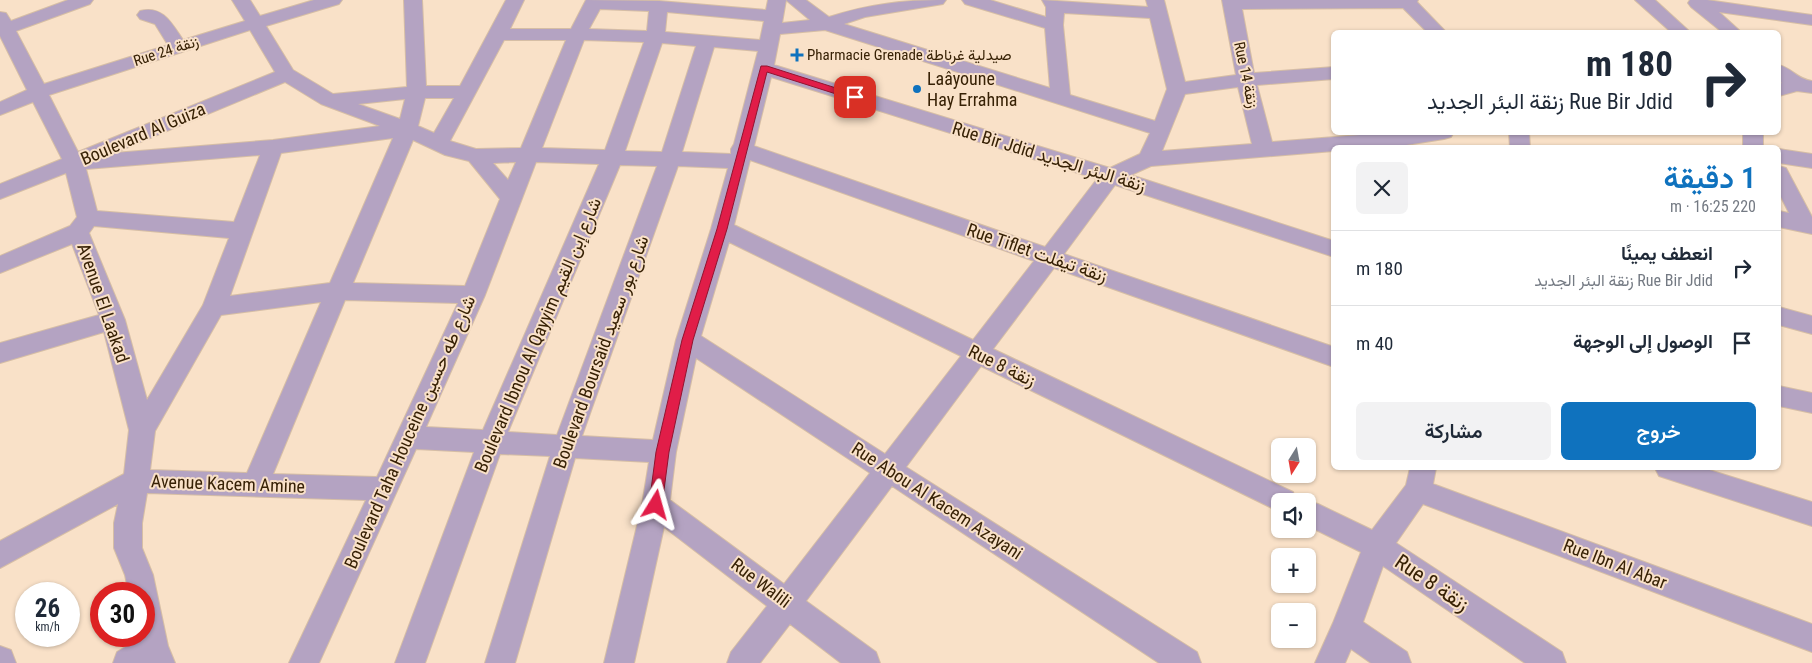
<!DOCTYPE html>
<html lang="ar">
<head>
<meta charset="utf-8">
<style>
  :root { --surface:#fff; --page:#f2f2f3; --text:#1f2937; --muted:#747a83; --line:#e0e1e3; --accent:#0f72be }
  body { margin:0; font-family:"Roboto Condensed",Vazirmatn,sans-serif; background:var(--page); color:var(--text); direction:rtl; height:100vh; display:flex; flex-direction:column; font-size:19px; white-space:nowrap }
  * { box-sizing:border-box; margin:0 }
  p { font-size:16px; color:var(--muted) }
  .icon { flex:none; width:28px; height:28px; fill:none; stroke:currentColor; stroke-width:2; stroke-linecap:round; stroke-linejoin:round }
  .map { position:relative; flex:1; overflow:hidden; direction:ltr }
  .side { position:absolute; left:1331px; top:145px; width:450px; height:325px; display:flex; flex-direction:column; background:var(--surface); border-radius:8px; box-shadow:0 1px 4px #0004; direction:rtl }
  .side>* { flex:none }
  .hud { position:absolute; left:1331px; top:30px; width:450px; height:105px; border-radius:8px; box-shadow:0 1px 4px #0004; direction:rtl; background:#fff; color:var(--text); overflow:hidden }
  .needle { width:32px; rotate:191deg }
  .fabs { position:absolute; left:1271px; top:438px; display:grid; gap:10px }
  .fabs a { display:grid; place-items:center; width:45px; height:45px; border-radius:8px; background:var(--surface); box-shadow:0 1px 4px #0004; font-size:25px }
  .speed { position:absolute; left:15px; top:582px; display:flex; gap:10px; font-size:25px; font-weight:700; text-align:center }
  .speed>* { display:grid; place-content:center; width:65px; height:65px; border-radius:50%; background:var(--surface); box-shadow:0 1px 4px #0004; line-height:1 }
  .speed small { font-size:12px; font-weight:400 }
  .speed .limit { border:8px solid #d22; background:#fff; color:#111 }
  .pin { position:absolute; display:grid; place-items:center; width:42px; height:42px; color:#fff; margin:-21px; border-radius:10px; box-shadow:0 2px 8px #0006 }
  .me { position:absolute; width:55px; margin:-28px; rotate:8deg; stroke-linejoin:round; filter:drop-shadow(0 0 4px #0008) }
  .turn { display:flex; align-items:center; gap:18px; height:105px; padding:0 25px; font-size:22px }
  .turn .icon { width:65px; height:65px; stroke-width:2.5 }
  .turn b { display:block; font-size:35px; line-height:42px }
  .round { display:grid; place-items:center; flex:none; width:52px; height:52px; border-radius:8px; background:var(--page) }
  .head { display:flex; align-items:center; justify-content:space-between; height:85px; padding:0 25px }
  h1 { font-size:30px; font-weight:600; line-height:38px; color:var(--accent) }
  .cta { display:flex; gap:10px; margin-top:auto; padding:10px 25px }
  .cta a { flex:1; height:58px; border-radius:8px; background:var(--accent); color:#fff; font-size:20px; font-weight:600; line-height:58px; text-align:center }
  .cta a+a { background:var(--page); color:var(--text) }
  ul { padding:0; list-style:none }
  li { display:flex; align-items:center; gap:15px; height:75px; padding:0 25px; border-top:1px solid var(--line) }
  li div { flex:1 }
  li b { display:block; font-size:19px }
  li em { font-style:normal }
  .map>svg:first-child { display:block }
</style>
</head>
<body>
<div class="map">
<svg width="1812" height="663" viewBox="0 0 1812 663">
  <rect width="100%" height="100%" fill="#f9e1c8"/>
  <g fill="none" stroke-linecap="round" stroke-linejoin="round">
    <g stroke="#d6bea5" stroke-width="2">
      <g id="street">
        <path d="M 68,0 L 93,0 L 90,4 L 16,31 L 44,84 L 168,45 L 155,24 L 140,19 L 137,15 L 140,11 C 163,5 172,24 183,40 L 245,21 L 232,0 L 250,0 L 260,16 L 314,0 L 342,0 L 339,4 L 266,26 L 293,70 L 333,94 L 407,87 L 404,0 L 422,0 L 426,86 L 460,86 L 506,0 L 524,0 L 510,29 L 571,29 L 586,0 L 659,1 L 766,10 L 768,0 L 786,0 L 782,23 L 810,20 L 786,0 L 806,0 L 829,17 C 869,4 903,0 946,0 L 943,4 L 865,17 L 844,24 L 1050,88 L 1045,28 L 965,4 L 962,0 L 990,0 L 1046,17 L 1046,7 L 1042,0 L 1148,7 L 1146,0 L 1164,0 L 1185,82 L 1236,75 L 1222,0 L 1418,0 L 1417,2 L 1446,32 L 1427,32 L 1403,8 L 1242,9 L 1254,73 L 1334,67 L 1334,79 L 1257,85 L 1272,142 L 1397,132 L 1454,132 L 1451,137 L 1444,139 L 1400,146 L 1334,148 L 1334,151 L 1151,166 L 1131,175 L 1334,241 L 1334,257 L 1115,185 L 1064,254 L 1334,347 L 1334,367 L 1054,268 L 993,349 L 1293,492 L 1296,501 L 1280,501 L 1280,512 L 981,366 L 906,467 L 1197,652 L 1201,663 L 1159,663 L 892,486 L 806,601 L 876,652 L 880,663 L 841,663 L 790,624 L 760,663 L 727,663 L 731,652 L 767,606 L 664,527 L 634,663 L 604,663 L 642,505 L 649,462 L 575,458 L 515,663 L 485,663 L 550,456 L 500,454 L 425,663 L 395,663 L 474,452 L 416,449 L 319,663 L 289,663 L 366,500 L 147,493 L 142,523 L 142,548 L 153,575 L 168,646 L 175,663 L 113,663 L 117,652 L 137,640 L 136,636 L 144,636 L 144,594 L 129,594 L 125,575 L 114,548 L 114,523 L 118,504 L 0,568 L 0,541 L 124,474 L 129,430 L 104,332 L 0,363 L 0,343 L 99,315 L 72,244 L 0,273 L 0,256 L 70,226 L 77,217 L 66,173 L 0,199 L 0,184 L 62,159 L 33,102 L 0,115 L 0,102 L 27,90 L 0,36 L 0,12 L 6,13 L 11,21 ZM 600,9 L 649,11 L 647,31 L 589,29 ZM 667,12 L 764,21 L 760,40 L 665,32 ZM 1064,13 L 1150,18 L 1167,89 L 1155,121 L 1070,95 L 1063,25 ZM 250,30 L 275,72 L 78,152 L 49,95 ZM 825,30 L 1150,133 L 1140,154 L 1110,168 L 774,65 L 780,34 ZM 504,40 L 566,40 L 521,148 L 476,149 L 450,141 ZM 584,40 L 644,42 L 605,150 L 542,148 ZM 662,43 L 696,46 L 662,152 L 625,151 ZM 714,47 L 758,51 L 734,144 L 731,149 L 731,154 L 682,152 ZM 771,77 L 1097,179 L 1045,247 L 754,146 ZM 285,82 L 321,104 L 380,126 L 273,140 L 114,153 ZM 1238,87 L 1252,144 L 1162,151 L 1185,94 ZM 425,98 L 454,98 L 434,133 L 418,126 ZM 405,99 L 400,119 L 358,104 ZM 393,138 L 330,283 L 230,296 L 281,153 ZM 413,140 L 445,155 L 469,161 L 500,199 L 465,286 L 353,283 ZM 260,155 L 234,222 L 97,211 L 86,169 ZM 750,160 L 1034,261 L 973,340 L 734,225 ZM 516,162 L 508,180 L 493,163 ZM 536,162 L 599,164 L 483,430 L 426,427 L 485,295 ZM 620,165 L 657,166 L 557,435 L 508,432 ZM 678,166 L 728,168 L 711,229 L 676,340 L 653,440 L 582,436 ZM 94,226 L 229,238 L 203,305 L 147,400 L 125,320 L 89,233 ZM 729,242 L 961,356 L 885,454 L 701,336 ZM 345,300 L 458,303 L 377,477 L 273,474 ZM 321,302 L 247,473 L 150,470 L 155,431 L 221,315 ZM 696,358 L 870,473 L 784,584 L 670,500 L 676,452 Z"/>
        <polygon points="1635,0 1655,0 1690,32 1671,32"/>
        <polygon points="1690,0 1707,0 1812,15 1812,25 1719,12 1741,32 1722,32 1691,7 1688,3"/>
        <path d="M 1779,65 C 1793,69 1797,79 1812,81 L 1812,93 L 1797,91 L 1779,96 L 1779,84 L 1782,83 L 1779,81 Z"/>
        <polygon points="1509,132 1529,132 1530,148 1510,148"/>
        <rect x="1743" y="132" width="20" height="16"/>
        <polygon points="1779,149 1812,154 1812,168 1779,163"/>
        <polygon points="1779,166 1786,168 1812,217 1812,234 1779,227 1779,211 1789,213 1779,193"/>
        <polygon points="1779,307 1812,316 1812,334 1779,325"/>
        <polygon points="1779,386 1812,393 1812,413 1779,406"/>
        <polygon points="1410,468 1436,468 1433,484 1812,624 1812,652 1423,504 1396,543 1562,652 1566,663 1525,663 1383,566 1363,622 1407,652 1411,663 1371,663 1351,649 1345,663 1315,663 1333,623 1361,552 1308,526 1307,501 1318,504 1372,530 1406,485"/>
        <polygon points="1655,468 1703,468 1812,502 1812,526 1659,476"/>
        <polygon points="0,646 11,650 16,663 0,663"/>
      </g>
    </g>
    <use href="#street" fill="#b4a3c2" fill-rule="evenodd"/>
  </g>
  <polygon fill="#e11d48" stroke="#92132f" points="761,66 767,66 858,95 860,97 855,100 767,72 727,229 693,340 669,452 662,505 660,509 656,511 651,509 649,505 656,452 682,340 717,229"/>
  <g fill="#0f72be" stroke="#f9e1c8" stroke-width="2">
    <path d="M794.5 47.5h5v5h5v5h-5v5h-5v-5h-5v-5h5z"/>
    <circle cx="917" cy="89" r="5"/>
  </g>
  <g text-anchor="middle" stroke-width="4" stroke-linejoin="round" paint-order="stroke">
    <g font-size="15" fill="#372105" stroke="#f9e1c8">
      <text transform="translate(166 51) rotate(-18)" y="5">Rue 24 زنقة</text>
      <text transform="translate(1246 75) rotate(78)" y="5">Rue 14 زنقة</text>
    </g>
    <g font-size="15" fill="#372105" stroke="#f9e1c8" text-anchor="start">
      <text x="807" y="60">Pharmacie Grenade صيدلية غرناطة</text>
    </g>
    <g font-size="18" fill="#372105" stroke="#f9e1c8" text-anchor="start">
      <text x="927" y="85">Laâyoune<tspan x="927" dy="21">Hay Errahma</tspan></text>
    </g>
    <g font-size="18" fill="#372105" stroke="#f9e1c8">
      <text transform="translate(143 134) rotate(-23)" y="6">Boulevard Al Guiza</text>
      <text transform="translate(1049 157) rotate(17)" y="6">Rue Bir Jdid زنقة البئر الجديد</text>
      <text transform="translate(1037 253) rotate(19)" y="6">Rue Tiflet زنقة تيفلت</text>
      <text transform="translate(103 303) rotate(71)" y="6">Avenue El Laakad</text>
      <text transform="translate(538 335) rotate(-67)" y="6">Boulevard Ibnou Al Qayyim شارع إبن القيم</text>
      <text transform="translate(601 352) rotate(-70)" y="6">Boulevard Boursaid شارع بور سعيد</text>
      <text transform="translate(1002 366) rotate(26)" y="6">Rue 8 زنقة</text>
      <text transform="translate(410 432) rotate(-66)" y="6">Boulevard Taha Houceine شارع طه حسين</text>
      <text transform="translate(228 484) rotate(2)" y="6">Avenue Kacem Amine</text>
      <text transform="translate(937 501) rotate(33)" y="6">Rue Abou Al Kacem Azayani</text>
      <text transform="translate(1615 564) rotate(21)" y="6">Rue Ibn Al Abar</text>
      <text transform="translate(761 583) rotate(37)" y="6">Rue Walili</text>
    </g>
    <g font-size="21" fill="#372105" stroke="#f9e1c8">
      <text transform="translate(1432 583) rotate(34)" y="7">Rue 8 زنقة</text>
    </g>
  </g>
</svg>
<div class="fabs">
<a><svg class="needle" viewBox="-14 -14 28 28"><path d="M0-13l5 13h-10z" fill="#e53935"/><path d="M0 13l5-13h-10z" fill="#747a83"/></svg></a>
<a><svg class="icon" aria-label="sound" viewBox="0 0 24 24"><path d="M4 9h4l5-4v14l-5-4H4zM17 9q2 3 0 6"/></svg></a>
<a>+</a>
<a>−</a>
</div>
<div class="speed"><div>26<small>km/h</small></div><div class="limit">30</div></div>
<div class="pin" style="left:855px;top:97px;background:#d93025"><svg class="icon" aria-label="arrive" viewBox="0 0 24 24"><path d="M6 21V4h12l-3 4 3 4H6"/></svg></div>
<svg class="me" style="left:656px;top:505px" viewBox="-20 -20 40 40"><path d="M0-17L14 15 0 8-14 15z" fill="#e11d48" stroke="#fff" stroke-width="4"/></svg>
<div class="hud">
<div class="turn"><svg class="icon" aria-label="right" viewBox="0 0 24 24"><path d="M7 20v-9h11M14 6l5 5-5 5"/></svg><div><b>180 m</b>Rue Bir Jdid زنقة البئر الجديد</div></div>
</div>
<section class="side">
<div class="head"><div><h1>1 دقيقة</h1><p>220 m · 16:25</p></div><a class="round"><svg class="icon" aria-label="close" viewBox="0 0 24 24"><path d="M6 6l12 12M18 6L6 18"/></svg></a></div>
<ul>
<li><svg class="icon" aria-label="right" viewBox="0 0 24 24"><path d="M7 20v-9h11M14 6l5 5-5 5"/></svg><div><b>انعطف يمينًا</b><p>Rue Bir Jdid زنقة البئر الجديد</p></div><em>180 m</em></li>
<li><svg class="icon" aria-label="arrive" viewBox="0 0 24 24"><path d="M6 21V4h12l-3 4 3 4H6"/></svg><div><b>الوصول إلى الوجهة</b></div><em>40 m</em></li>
</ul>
<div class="cta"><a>خروج</a><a>مشاركة</a></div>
</section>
</div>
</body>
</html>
